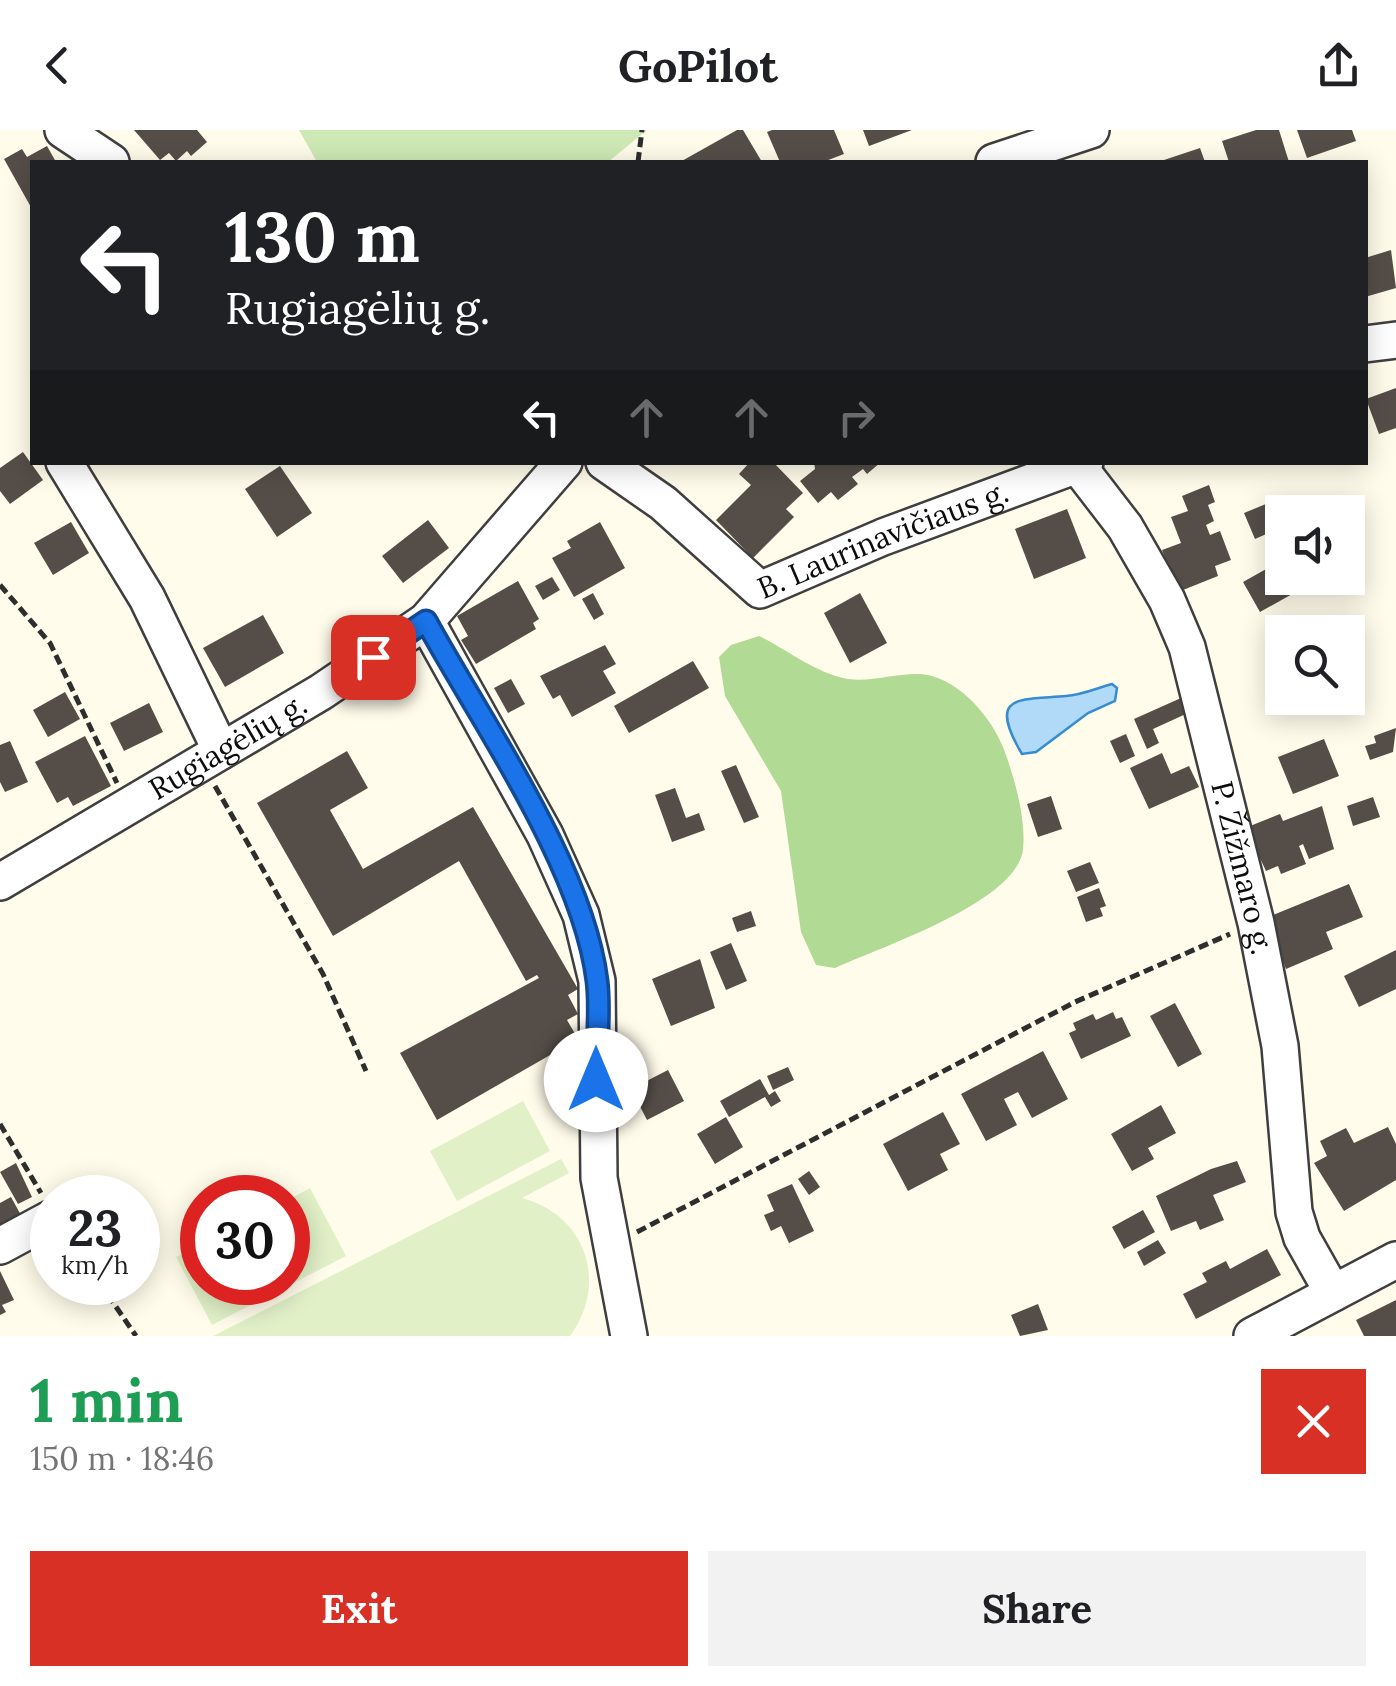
<!DOCTYPE html>
<html lang="en">
<head>
<meta charset="utf-8">
<style>
  :root { --surface:#fff; --page:#f2f2f2; --text:#202124; --muted:#757577; --accent:#d93025 }
  body { margin:0; font-family:Lora,serif; background:var(--page); color:var(--text); height:100vh; display:flex; flex-direction:column; font-size:38px; white-space:nowrap }
  * { box-sizing:border-box; margin:0 }
  p { font-size:32px; color:var(--muted) }
  .icon { flex:none; width:55px; height:55px; fill:none; stroke:currentColor; stroke-width:2; stroke-linecap:round; stroke-linejoin:round }
  .map { position:relative; height:1206px; overflow:hidden }
  .side { display:flex; flex-direction:column; background:var(--surface); flex:1 }
  .side>* { flex:none }
  .top-card { position:absolute; left:30px; top:30px; width:1338px; height:305px; border-radius:0px; box-shadow:0 5px 25px #0003; background:#202124; color:#fff; overflow:hidden }
  .controls { position:absolute; left:1265px; top:365px; display:grid; gap:20px }
  .controls a { display:grid; place-items:center; width:100px; height:100px; border-radius:0px; background:var(--surface); box-shadow:0 5px 25px #0003; font-size:50px }
  .speed { position:absolute; left:30px; top:1045px; display:flex; gap:20px; font-size:50px; font-weight:700; text-align:center }
  .speed>* { display:grid; place-content:center; width:130px; height:130px; border-radius:50%; background:var(--surface); box-shadow:0 5px 25px #0003; line-height:1 }
  .speed small { font-size:25px; font-weight:400 }
  .speed .limit { border:15px solid #d22; background:#fff; color:#111 }
  .pin { position:absolute; display:grid; place-items:center; width:85px; height:85px; color:#fff; margin:-42px; border-radius:20px; box-shadow:0 5px 15px #0006 }
  .me { position:absolute; width:110px; margin:-55px; rotate:0deg; stroke-linejoin:round; filter:drop-shadow(0 0 8px #0008) }
  .turn { display:flex; align-items:center; gap:35px; height:210px; padding:0 30px; font-size:45px }
  .turn .icon { width:130px; height:130px; stroke-width:2.5 }
  .turn b { display:block; font-size:70px; line-height:85px }
  .lanes { display:flex; align-items:center; height:95px; padding:0 30px; background:#0003; justify-content:center; gap:50px; direction:ltr }
  .lanes .off { opacity:.35 }
  .round { display:grid; place-items:center; flex:none; width:105px; height:105px; border-radius:0px; background:var(--page) }
  .head { display:flex; align-items:center; justify-content:space-between; height:170px; padding:0 30px }
  h1 { font-size:60px; font-weight:800; line-height:75px; color:#1e9e55 }
  .cta { display:flex; gap:20px; margin-top:auto; padding:20px 30px }
  .cta a { flex:1; height:115px; border-radius:0px; background:var(--accent); color:#fff; font-size:40px; font-weight:800; line-height:115px; text-align:center }
  .cta a+a { background:var(--page); color:var(--text) }
  header { display:flex; justify-content:space-between; align-items:center; height:130px; padding:0 30px; background:var(--surface); font-size:45px; font-weight:800 }
  .map>svg:first-child { display:block }
</style>
</head>
<body>
<header><svg class="icon" aria-label="back" viewBox="0 0 24 24"><path d="M15 5l-7 7 7 7"/></svg>GoPilot<svg class="icon" aria-label="share" viewBox="0 0 24 24"><path d="M12 15V3M7 8l5-5 5 5M5 13v7h14v-7"/></svg></header>
<div class="map">
<svg width="1396" height="1206" viewBox="0 0 1396 1206">
  <rect width="100%" height="100%" fill="#fffceb"/>
  <polygon fill="#cee9b5" points="299,0 647,0 608,32 317,32"/>
  <path fill="#b1da94" d="M 759,506 C 790,521 815,543 848,549 C 875,553 907,539 932,546 C 967,556 997,595 1007,628 C 1016,654 1026,691 1023,719 C 1018,772 880,817 835,838 L 816,835 L 801,802 L 781,661 L 725,566 L 719,527 L 731,515 Z"/>
  <g fill="#e1f0c7">
    <polygon points="523,971 550,1021 457,1071 430,1021"/>
    <path d="M 561,1029 L 569,1043 L 522,1068 C 586,1085 609,1153 570,1206 L 213,1206 Z"/>
    <polygon points="310,1058 346,1126 212,1195 176,1127 202,1114 202,1152 288,1152 288,1070"/>
  </g>
  <path fill="#b0daf7" stroke="#368ccf" stroke-width="2.5" d="M 1112,554 L 1117,558 L 1115,571 L 1088,583 L 1036,622 L 1022,624 C 986,563 1020,570 1066,566 C 1082,565 1097,558 1112,554 Z"/>
  <g fill="#554e48">
    <polygon points="134,0 197,0 207,12 191,26 187,21 176,31 169,23 160,30"/>
    <polygon points="737,0 743,0 762,32 680,32"/>
    <polygon points="772,0 834,0 844,24 823,32 780,32 767,2"/>
    <polygon points="863,0 912,0 869,16"/>
    <polygon points="1256,0 1279,0 1289,32 1229,32 1222,11"/>
    <polygon points="1297,0 1352,0 1356,11 1307,28"/>
    <polygon points="47,16 56,32 32,32 32,79 4,29 22,19 27,27"/>
    <polygon points="1200,18 1205,32 1158,32"/>
    <polygon points="1391,120 1396,158 1365,167 1365,128"/>
    <polygon points="1396,258 1396,298 1379,304 1366,269"/>
    <polygon points="23,322 43,350 10,374 0,361 0,338"/>
    <polygon points="750,332 773,332 803,363 786,379 794,387 753,428 716,390 751,355 739,344"/>
    <polygon points="814,332 881,332 867,344 863,339 852,347 858,354 838,370 831,362 818,373 800,351 815,339"/>
    <polygon points="280,336 312,383 277,407 245,359"/>
    <polygon points="1209,355 1215,372 1208,375 1214,391 1206,395 1210,405 1220,401 1231,430 1215,436 1218,446 1178,462 1162,420 1181,413 1171,387 1188,381 1182,366"/>
    <polygon points="1283,367 1289,382 1282,382 1282,397 1255,409 1244,383"/>
    <polygon points="1067,379 1086,428 1034,449 1015,399"/>
    <polygon points="428,390 449,418 403,453 382,426"/>
    <polygon points="71,392 89,423 53,445 34,413"/>
    <polygon points="600,392 625,438 574,467 552,428 571,418 567,411"/>
    <polygon points="1282,430 1282,448 1306,448 1310,454 1260,482 1243,452"/>
    <polygon points="552,447 560,460 543,470 535,456"/>
    <polygon points="518,451 539,489 533,493 536,499 476,534 461,510 468,506 457,486"/>
    <polygon points="593,463 604,484 594,490 582,469"/>
    <polygon points="860,463 887,513 850,533 824,483"/>
    <polygon points="263,485 284,523 225,557 203,518"/>
    <polygon points="605,515 616,534 603,541 616,563 572,587 560,565 553,569 540,546"/>
    <polygon points="693,531 709,558 629,603 614,576"/>
    <polygon points="511,549 525,574 508,583 494,558"/>
    <polygon points="65,562 80,589 48,607 33,580"/>
    <polygon points="1181,568 1188,583 1153,599 1159,613 1147,619 1134,589"/>
    <polygon points="149,573 163,602 124,621 110,593"/>
    <polygon points="1396,598 1393,622 1370,630 1365,616 1376,613 1374,606"/>
    <polygon points="1126,604 1135,626 1120,633 1110,611"/>
    <polygon points="85,606 111,656 73,676 68,667 57,673 35,632"/>
    <polygon points="1324,609 1339,646 1293,664 1278,627"/>
    <polygon points="10,611 28,652 5,662 0,652 0,615"/>
    <polygon points="347,621 368,658 330,680 363,739 473,677 578,859 568,865 578,884 567,890 578,909 437,990 400,923 539,848 537,845 526,851 459,731 333,806 257,673"/>
    <polygon points="1162,623 1171,644 1189,636 1199,657 1149,679 1130,638"/>
    <polygon points="736,635 759,687 744,693 721,641"/>
    <polygon points="675,658 686,688 699,683 705,700 672,712 655,665"/>
    <polygon points="1051,666 1062,699 1038,707 1027,674"/>
    <polygon points="1373,667 1380,687 1353,696 1347,676"/>
    <polygon points="1322,676 1334,719 1309,729 1303,714 1299,716 1306,734 1281,744 1278,736 1266,741 1248,703 1253,701 1250,696 1280,684 1283,691"/>
    <polygon points="1090,732 1099,753 1076,762 1067,741"/>
    <polygon points="1349,754 1363,787 1326,802 1333,819 1286,839 1266,788"/>
    <polygon points="1099,758 1106,776 1100,778 1103,786 1086,792 1077,767"/>
    <polygon points="751,781 756,796 737,802 732,788"/>
    <polygon points="731,813 747,851 726,860 710,822"/>
    <polygon points="1396,820 1396,859 1359,877 1344,846"/>
    <polygon points="700,829 715,878 671,896 652,849"/>
    <polygon points="1175,873 1202,924 1178,937 1150,886"/>
    <polygon points="1113,882 1116,889 1122,887 1131,906 1081,929 1069,903 1076,900 1073,893 1093,884 1096,890"/>
    <polygon points="1043,921 1068,969 1032,988 1018,962 1004,969 1017,995 986,1011 961,964"/>
    <polygon points="788,937 794,950 773,960 767,946"/>
    <polygon points="668,940 684,971 647,990 631,959"/>
    <polygon points="760,949 769,965 775,961 781,971 771,977 765,967 729,987 720,971"/>
    <polygon points="1161,975 1176,1003 1148,1018 1154,1029 1132,1041 1111,1004"/>
    <polygon points="943,982 960,1014 940,1024 948,1040 908,1061 883,1014"/>
    <polygon points="726,987 743,1017 715,1034 697,1004"/>
    <polygon points="1388,997 1396,1014 1396,1050 1344,1081 1314,1033 1327,1026 1320,1011 1346,998 1354,1013"/>
    <polygon points="1237,1031 1246,1052 1213,1065 1224,1090 1200,1100 1196,1091 1171,1101 1156,1066 1211,1039"/>
    <polygon points="16,1033 32,1067 18,1074 0,1042"/>
    <polygon points="809,1041 820,1057 809,1065 798,1049"/>
    <polygon points="792,1054 814,1101 789,1113 781,1096 771,1101 764,1085 774,1081 767,1065"/>
    <polygon points="11,1067 22,1087 0,1100 0,1073"/>
    <polygon points="1143,1080 1155,1102 1124,1119 1112,1097"/>
    <polygon points="1158,1110 1166,1123 1144,1136 1137,1122"/>
    <polygon points="1267,1119 1281,1145 1196,1189 1183,1164 1207,1152 1202,1143 1226,1131 1230,1139"/>
    <polygon points="0,1141 14,1170 2,1175 6,1182 0,1185"/>
    <polygon points="1396,1170 1396,1206 1364,1206 1356,1190"/>
    <polygon points="1038,1174 1048,1200 1020,1206 1011,1185"/>
  </g>
  <g fill="none" stroke-linecap="round" stroke-linejoin="round">
    <g stroke="#3f3f3f" stroke-width="40">
      <g id="minor">
        <polyline points="63,0 111,32"/>
        <polyline points="994,32 1091,0"/>
        <polyline points="1365,214 1396,210"/>
        <polyline points="64,332 147,468 221,621"/>
        <path id="s1" d="M 604,332 L 663,373 L 760,460 L 883,407 L 1085,332"/>
        <path id="s2" d="M 1078,336 L 1125,397 L 1167,470 L 1187,517 L 1256,793 L 1280,916 L 1294,1082 L 1302,1108 L 1333,1163"/>
        <polyline points="426,491 545,705 581,785 597,851 599,1048 629,1206"/>
        <path id="s3" d="M 0,752 L 321,562 L 426,491 L 564,332"/>
        <polyline points="0,1116 52,1088"/>
        <polyline points="1252,1206 1396,1130"/>
      </g>
    </g>
    <g stroke="#2e2e2e" stroke-width="5" stroke-dasharray="10 5" stroke-linecap="butt">
      <polyline points="638,32 642,0"/>
      <polyline points="0,455 50,513 117,653"/>
      <polyline points="215,656 323,844 366,941"/>
      <polyline points="0,994 41,1063"/>
      <polyline points="637,1102 1075,872 1230,804"/>
      <polyline points="99,1152 136,1206"/>
    </g>
    <use href="#minor" stroke="#fff" stroke-width="35"/>
  </g>
  <g fill="none" stroke-linecap="round" stroke-linejoin="round">
    <g stroke="#114b97" stroke-width="25">
      <path id="route" d="M 373,527 L 426,491 C 482,593 583,736 597,851 C 601,883 596,918 596,950"/>
    </g>
    <use href="#route" stroke="#1a73e8" stroke-width="18"/>
  </g>
  <g text-anchor="middle" stroke-width="10" stroke-linejoin="round" paint-order="stroke">
    <g font-size="30" fill="#0c0c0c" stroke="#fff">
      <text dy="10" stroke="none"><textPath href="#s1" startOffset="335">B. Laurinavičiaus g.</textPath></text>
      <text dy="10" stroke="none"><textPath href="#s3" startOffset="265">Rugiagėlių g.</textPath></text>
      <text dy="10" stroke="none"><textPath href="#s2" startOffset="440">P. Žižmaro g.</textPath></text>
    </g>
  </g>
</svg>
<div class="controls">
<a><svg class="icon" aria-label="sound" viewBox="0 0 24 24"><path d="M4 9h4l5-4v14l-5-4H4zM17 9q2 3 0 6"/></svg></a>
<a><svg class="icon" aria-label="search" viewBox="0 0 24 24"><circle cx="10" cy="10" r="6"/><path d="M15 15l6 6"/></svg></a>
</div>
<div class="speed"><div>23<small>km/h</small></div><div class="limit">30</div></div>
<div class="pin" style="left:373px;top:527px;background:#d93025"><svg class="icon" aria-label="arrive" viewBox="0 0 24 24"><path d="M6 21V4h12l-3 4 3 4H6"/></svg></div>
<svg class="me" style="left:596px;top:950px" viewBox="-20 -20 40 40"><circle r="19" fill="#fff"/><path d="M0-13L10 11 0 6-10 11z" fill="#1a73e8"/></svg>
<div class="top-card">
<div class="turn"><svg class="icon" aria-label="left" viewBox="0 0 24 24"><path d="M17 20v-9H6M10 6l-5 5 5 5"/></svg><div><b>130 m</b>Rugiagėlių g.</div></div>
<div class="lanes"><svg class="icon" aria-label="left" viewBox="0 0 24 24"><path d="M17 20v-9H6M10 6l-5 5 5 5"/></svg><svg class="icon off" aria-label="ahead" viewBox="0 0 24 24"><path d="M12 20V5M6 11l6-6 6 6"/></svg><svg class="icon off" aria-label="ahead" viewBox="0 0 24 24"><path d="M12 20V5M6 11l6-6 6 6"/></svg><svg class="icon off" aria-label="right" viewBox="0 0 24 24"><path d="M7 20v-9h11M14 6l5 5-5 5"/></svg></div>
</div>
</div>
<section class="side">
<div class="head"><div><h1>1 min</h1><p>150 m · 18:46</p></div><a class="round" style="background:#d93025;color:#fff"><svg class="icon" aria-label="close" viewBox="0 0 24 24"><path d="M6 6l12 12M18 6L6 18"/></svg></a></div>
<div class="cta"><a>Exit</a><a>Share</a></div>
</section>
</body>
</html>
